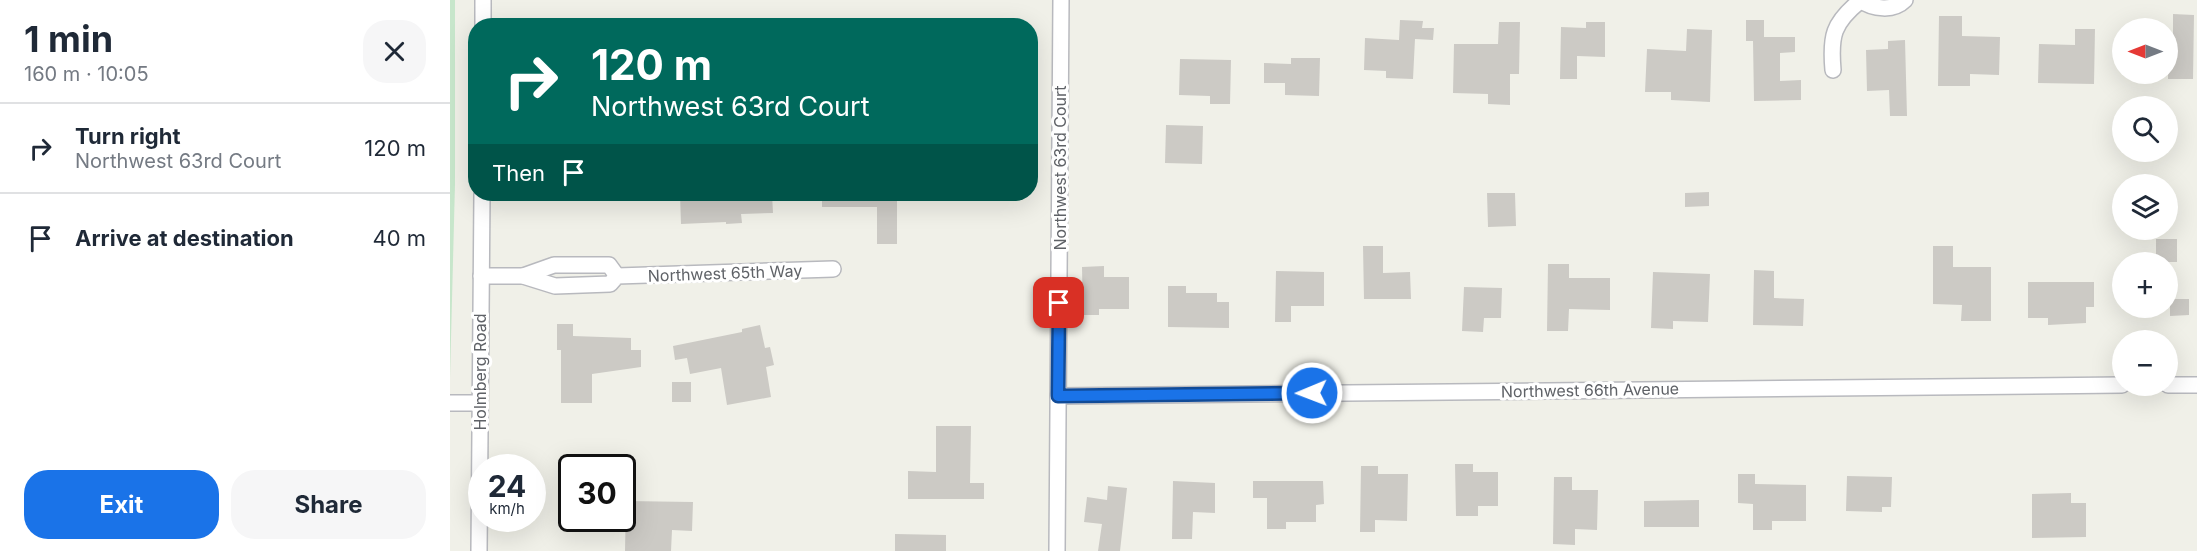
<!DOCTYPE html>
<html lang="en">
<head>
<meta charset="utf-8">
<style>
  :root { --surface:#fff; --page:#f6f6f7; --text:#1f2937; --muted:#747a83; --line:#e0e1e3; --accent:#1a73e8 }
  body { margin:0; font-family:Inter,sans-serif; background:var(--page); color:var(--text); height:100vh; display:flex; flex-direction:column; font-size:22px; white-space:nowrap }
  * { box-sizing:border-box; margin:0 }
  p { font-size:20px; color:var(--muted) }
  .icon { flex:none; width:33px; height:33px; fill:none; stroke:currentColor; stroke-width:2; stroke-linecap:round; stroke-linejoin:round }
  .map { position:relative; flex:1; overflow:hidden }
  .panel { display:flex; flex-direction:column; background:var(--surface); width:450px }
  .panel>* { flex:none }
  .top-card { position:absolute; left:18px; top:18px; width:570px; height:183px; border-radius:24px; box-shadow:0 6px 24px #0002; background:#00695c; color:#fff; overflow:hidden }
  .needle { width:39px; rotate:270deg }
  .buttons { position:absolute; left:1662px; top:18px; display:grid; gap:12px }
  .buttons a { display:grid; place-items:center; width:66px; height:66px; border-radius:50%; background:var(--surface); box-shadow:0 6px 24px #0002; font-size:30px }
  .speed { position:absolute; left:18px; top:454px; display:flex; gap:12px; font-size:30px; font-weight:700; text-align:center }
  .speed>* { display:grid; place-content:center; width:78px; height:78px; border-radius:50%; background:var(--surface); box-shadow:0 6px 24px #0002; line-height:1 }
  .speed small { font-size:15px; font-weight:400 }
  .speed .limit { border:3px solid #111; border-radius:9px; background:#fff; color:#111 }
  .pin { position:absolute; display:grid; place-items:center; width:51px; height:51px; color:#fff; margin:-26px; border-radius:12px; box-shadow:0 3px 9px #0006 }
  .me { position:absolute; width:66px; margin:-33px; rotate:269deg; stroke-linejoin:round; filter:drop-shadow(0 0 4px #0008) }
  .turn { display:flex; align-items:center; gap:21px; height:126px; padding:0 24px; font-size:27px }
  .turn .icon { width:78px; height:78px; stroke-width:2.5 }
  .turn b { display:block; font-size:42px; line-height:51px }
  .then { display:flex; align-items:center; height:57px; padding:0 24px; background:#0003; gap:12px; font-size:22px }
  .round { display:grid; place-items:center; flex:none; width:63px; height:63px; border-radius:24px; background:var(--page) }
  .overview { display:flex; align-items:center; justify-content:space-between; height:102px; padding:0 24px }
  h1 { font-size:36px; font-weight:700; line-height:45px }
  .cta { display:flex; gap:12px; margin-top:auto; padding:12px 24px }
  .cta a { flex:1; height:69px; border-radius:24px; background:var(--accent); color:#fff; font-size:24px; font-weight:700; line-height:69px; text-align:center }
  .cta a+a { background:var(--page); color:var(--text) }
  ul { padding:0; list-style:none }
  li { display:flex; align-items:center; gap:18px; height:90px; padding:0 24px; border-top:2px solid var(--line) }
  li div { flex:1 }
  li b { display:block; font-size:22px }
  li em { font-style:normal }
  main { display:flex; flex:1; min-height:0 }
  .map>svg:first-child { display:block }
</style>
</head>
<body>
<main>
<section class="panel">
<div class="overview"><div><h1>1 min</h1><p>160 m · 10:05</p></div><a class="round"><svg class="icon" aria-label="close" viewBox="0 0 24 24"><path d="M6 6l12 12M18 6L6 18"/></svg></a></div>
<ul>
<li><svg class="icon" aria-label="right" viewBox="0 0 24 24"><path d="M7 20v-9h11M14 6l5 5-5 5"/></svg><div><b>Turn right</b><p>Northwest 63rd Court</p></div><em>120 m</em></li>
<li><svg class="icon" aria-label="arrive" viewBox="0 0 24 24"><path d="M6 21V4h12l-3 4 3 4H6"/></svg><div><b>Arrive at destination</b></div><em>40 m</em></li>
</ul>
<div class="cta"><a>Exit</a><a>Share</a></div>
</section>
<div class="map">
<svg width="1747" height="551" viewBox="0 0 1747 551">
  <rect width="100%" height="100%" fill="#f0f0e8"/>
  <polygon fill="#c7e6cb" points="0,0 5,0 5,184 0,378"/>
  <g fill="#cccac5">
    <polygon points="1723,14 1744,15 1743,79 1718,79 1718,42 1723,42"/>
    <polygon points="1489,16 1512,16 1512,36 1550,37 1549,75 1520,74 1520,86 1488,86"/>
    <polygon points="950,20 973,21 972,28 984,28 983,40 965,39 963,79 936,78 936,71 914,70 915,38 949,40"/>
    <polygon points="1296,20 1314,20 1314,37 1345,37 1345,52 1330,53 1330,81 1351,80 1351,100 1304,101 1303,41 1296,41"/>
    <polygon points="1049,22 1070,22 1069,74 1060,74 1060,105 1038,104 1038,94 1003,93 1004,44 1048,44"/>
    <polygon points="1136,22 1155,22 1155,57 1127,56 1127,79 1110,79 1111,27 1136,28"/>
    <polygon points="1237,29 1262,30 1260,102 1221,100 1221,92 1195,92 1197,49 1236,51"/>
    <polygon points="1625,29 1645,29 1644,84 1588,83 1589,44 1625,45"/>
    <polygon points="1455,40 1457,116 1440,116 1439,90 1417,91 1416,50 1438,49 1438,41"/>
    <polygon points="841,58 870,58 869,96 835,95 835,83 814,83 814,63 841,64"/>
    <polygon points="730,59 781,60 780,104 760,104 760,96 729,95"/>
    <polygon points="716,125 753,126 752,164 715,163"/>
    <polygon points="1259,192 1259,206 1235,207 1235,193"/>
    <polygon points="1037,193 1065,193 1066,226 1038,227"/>
    <polygon points="230,194 322,194 323,213 291,214 292,223 276,224 276,222 231,224"/>
    <polygon points="372,194 447,195 447,244 427,244 427,207 372,207"/>
    <rect x="1706" y="239" width="21" height="23"/>
    <polygon points="913,246 933,246 933,273 960,272 961,299 914,299"/>
    <polygon points="1483,246 1503,246 1503,267 1541,267 1541,321 1511,321 1512,305 1483,304"/>
    <polygon points="1098,264 1119,264 1119,278 1160,278 1160,310 1119,309 1118,331 1097,331"/>
    <polygon points="654,266 654,277 679,277 679,309 649,309 649,315 633,315 632,267"/>
    <polygon points="1304,270 1324,271 1324,298 1354,299 1353,326 1303,325"/>
    <polygon points="826,271 874,272 874,306 841,306 841,322 825,322"/>
    <polygon points="1203,272 1260,274 1258,322 1223,321 1223,329 1201,328"/>
    <polygon points="1578,282 1644,282 1644,307 1636,307 1636,323 1598,325 1598,318 1578,318"/>
    <polygon points="718,286 736,286 736,293 767,293 767,302 779,302 779,328 718,327"/>
    <polygon points="1014,287 1052,288 1051,318 1034,318 1033,332 1012,331"/>
    <polygon points="1720,299 1739,299 1739,315 1720,316"/>
    <polygon points="107,324 123,324 123,336 181,338 181,350 191,350 191,367 142,374 142,403 111,403 111,350 107,350"/>
    <polygon points="310,325 315,348 320,347 324,365 316,367 321,397 277,405 271,368 240,374 237,358 225,360 223,346 292,332 292,329"/>
    <rect x="222" y="382" width="19" height="20"/>
    <polygon points="486,426 521,426 520,483 534,483 534,499 458,499 458,471 486,472"/>
    <polygon points="1005,464 1023,464 1023,472 1048,472 1048,506 1028,506 1028,516 1006,516"/>
    <polygon points="911,466 928,466 928,474 958,474 957,521 925,520 925,532 910,532"/>
    <polygon points="1288,474 1305,474 1305,484 1356,485 1356,521 1322,521 1322,530 1303,530 1303,504 1288,503"/>
    <polygon points="1397,476 1442,477 1441,507 1432,507 1432,512 1396,511"/>
    <polygon points="1104,477 1122,477 1122,490 1148,490 1147,530 1125,529 1125,545 1103,544"/>
    <polygon points="723,481 765,483 765,513 743,512 742,539 722,539"/>
    <polygon points="803,481 873,481 874,504 866,505 866,522 836,522 836,529 817,529 817,498 803,498"/>
    <polygon points="658,486 677,488 670,551 648,551 652,524 634,522 637,497 657,500"/>
    <polygon points="1621,493 1621,503 1636,503 1636,537 1582,538 1582,494"/>
    <polygon points="1249,500 1249,527 1194,527 1194,501"/>
    <polygon points="176,501 243,502 242,531 222,530 221,551 175,551"/>
    <polygon points="445,534 496,535 496,551 445,551"/>
  </g>
  <g fill="none" stroke-linecap="round" stroke-linejoin="round">
    <g stroke="#b8b9be" stroke-width="18">
      <g id="minor">
        <path d="M 1410,0 C 1423,9 1443,12 1455,0"/>
        <polyline points="33,26 33,0"/>
        <path d="M 1383,70 C 1380,36 1383,23 1410,1"/>
        <polyline points="31,276 73,276 105,286 160,284 167,276 383,269"/>
        <polyline points="73,276 104,265 159,265 167,276"/>
        <polyline points="1718,385 1747,385"/>
        <polyline points="608,396 1672,385"/>
        <polyline points="0,403 30,403"/>
        <polyline points="29,551 32,194"/>
        <polyline points="607,551 611,0"/>
      </g>
    </g>
    <use href="#minor" stroke="#fff" stroke-width="15"/>
  </g>
  <g fill="none" stroke-linecap="round" stroke-linejoin="round">
    <g stroke="#114b97" stroke-width="15">
      <polyline id="route" points="609,303 608,396 862,393"/>
    </g>
    <use href="#route" stroke="#1a73e8" stroke-width="10"/>
  </g>
  <g text-anchor="middle" stroke-width="6" stroke-linejoin="round" paint-order="stroke">
    <g font-size="16" fill="#5f6267" stroke="#fff">
      <text transform="translate(610 168) rotate(-90)" y="6">Northwest 63rd Court</text>
      <text transform="translate(275 273) rotate(-2)" y="6">Northwest 65th Way</text>
      <text transform="translate(30 372) rotate(-90)" y="6">Holmberg Road</text>
      <text transform="translate(1140 390) rotate(-1)" y="6">Northwest 66th Avenue</text>
    </g>
  </g>
</svg>
<div class="buttons">
<a><svg class="needle" viewBox="-14 -14 28 28"><path d="M0-13l5 13h-10z" fill="#e53935"/><path d="M0 13l5-13h-10z" fill="#747a83"/></svg></a>
<a><svg class="icon" aria-label="search" viewBox="0 0 24 24"><circle cx="10" cy="10" r="6"/><path d="M15 15l6 6"/></svg></a>
<a><svg class="icon" aria-label="layers" viewBox="0 0 24 24"><path d="M12 4l9 5-9 5-9-5zM3 14l9 5 9-5"/></svg></a>
<a>+</a>
<a>−</a>
</div>
<div class="speed"><div>24<small>km/h</small></div><div class="limit">30</div></div>
<div class="pin" style="left:609px;top:303px;background:#d93025"><svg class="icon" aria-label="arrive" viewBox="0 0 24 24"><path d="M6 21V4h12l-3 4 3 4H6"/></svg></div>
<svg class="me" style="left:862px;top:393px" viewBox="-20 -20 40 40"><circle r="17" fill="#1a73e8" stroke="#fff" stroke-width="3"/><path d="M0-11L8 9 0 5-8 9z" fill="#fff"/></svg>
<div class="top-card">
<div class="turn"><svg class="icon" aria-label="right" viewBox="0 0 24 24"><path d="M7 20v-9h11M14 6l5 5-5 5"/></svg><div><b>120 m</b>Northwest 63rd Court</div></div>
<div class="then">Then<svg class="icon" aria-label="arrive" viewBox="0 0 24 24"><path d="M6 21V4h12l-3 4 3 4H6"/></svg></div>
</div>
</div>
</main>
</body>
</html>
